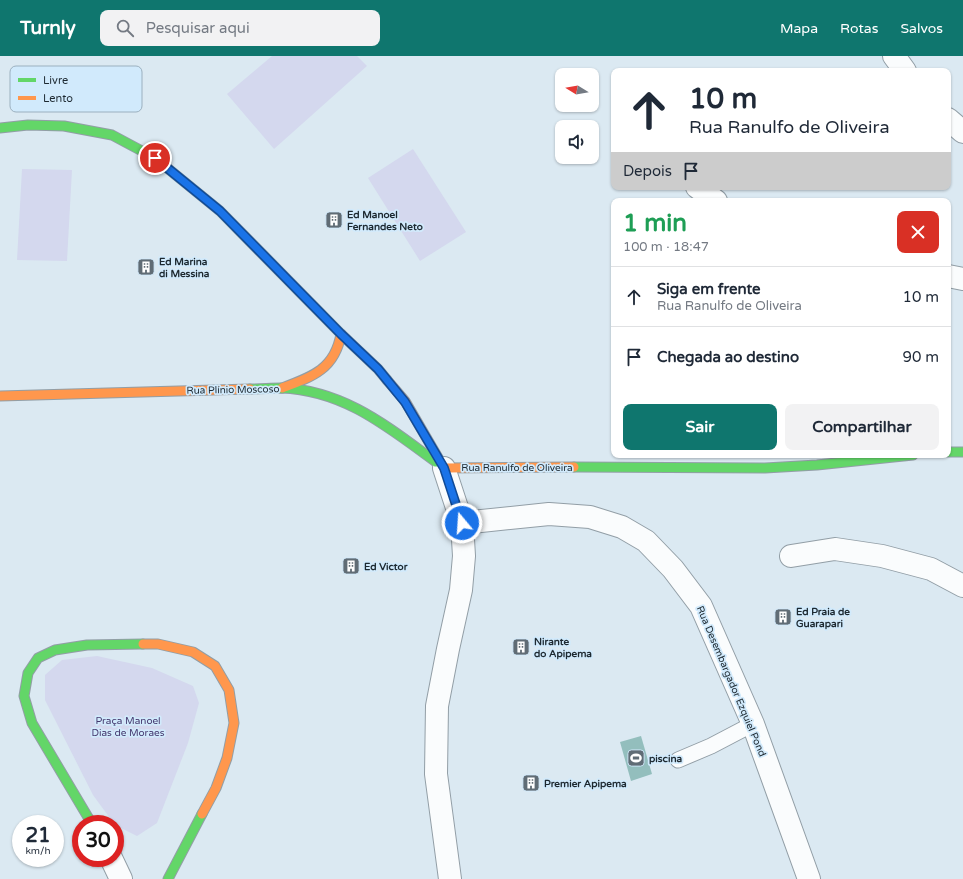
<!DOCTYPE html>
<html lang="pt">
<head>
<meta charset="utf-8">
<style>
  :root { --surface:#fff; --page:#f2f2f3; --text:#1f2937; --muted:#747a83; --line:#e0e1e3; --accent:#0f766e }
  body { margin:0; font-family:"Varela Round",sans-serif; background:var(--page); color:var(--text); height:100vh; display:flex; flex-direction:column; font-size:15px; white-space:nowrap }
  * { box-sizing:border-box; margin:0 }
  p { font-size:13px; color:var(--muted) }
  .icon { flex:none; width:22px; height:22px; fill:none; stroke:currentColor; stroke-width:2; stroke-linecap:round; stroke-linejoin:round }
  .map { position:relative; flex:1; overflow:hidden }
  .side { position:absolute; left:611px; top:142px; width:340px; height:260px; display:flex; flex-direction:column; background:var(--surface); border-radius:8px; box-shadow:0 1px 3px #0004 }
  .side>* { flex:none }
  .top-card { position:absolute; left:611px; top:12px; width:340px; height:122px; border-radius:8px; box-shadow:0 1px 3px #0004; background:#fff; color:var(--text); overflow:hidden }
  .needle { width:26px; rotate:281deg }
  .controls { position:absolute; left:555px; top:12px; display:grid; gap:8px }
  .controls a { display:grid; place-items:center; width:44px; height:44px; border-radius:8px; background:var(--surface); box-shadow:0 1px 3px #0004; font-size:20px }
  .speed { position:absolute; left:12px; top:759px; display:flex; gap:8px; font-size:20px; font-weight:700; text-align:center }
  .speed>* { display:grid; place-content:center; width:52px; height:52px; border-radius:50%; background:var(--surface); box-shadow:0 1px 3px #0004; line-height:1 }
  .speed small { font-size:10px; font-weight:400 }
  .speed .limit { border:6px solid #d22; background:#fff; color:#111 }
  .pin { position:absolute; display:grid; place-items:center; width:34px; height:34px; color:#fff; margin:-17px; border:2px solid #fff; border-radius:50%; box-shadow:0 1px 4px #0007 }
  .me { position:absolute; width:44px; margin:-22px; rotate:342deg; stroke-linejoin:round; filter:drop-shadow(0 0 3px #0008) }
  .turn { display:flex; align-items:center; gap:14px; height:84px; padding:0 12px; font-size:18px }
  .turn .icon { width:52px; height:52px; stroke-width:2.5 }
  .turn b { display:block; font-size:28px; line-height:34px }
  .then { display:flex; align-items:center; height:38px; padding:0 12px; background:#0003; gap:8px; font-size:15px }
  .round { display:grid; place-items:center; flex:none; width:42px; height:42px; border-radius:8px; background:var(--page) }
  .overview { display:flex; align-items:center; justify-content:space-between; height:68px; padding:0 12px }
  h1 { font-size:24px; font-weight:800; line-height:30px; color:#1e9e55 }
  .cta { display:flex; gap:8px; margin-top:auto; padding:8px 12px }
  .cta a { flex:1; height:46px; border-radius:8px; background:var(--accent); color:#fff; font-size:16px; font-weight:800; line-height:46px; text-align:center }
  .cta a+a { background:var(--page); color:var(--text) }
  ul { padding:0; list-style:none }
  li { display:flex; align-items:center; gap:12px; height:60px; padding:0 12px; border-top:1px solid var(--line) }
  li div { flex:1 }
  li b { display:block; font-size:15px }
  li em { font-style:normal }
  header { display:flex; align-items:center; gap:24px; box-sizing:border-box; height:56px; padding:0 20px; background:var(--accent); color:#fff }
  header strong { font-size:19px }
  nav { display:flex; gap:22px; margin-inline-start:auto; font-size:14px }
  .search { width:280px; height:36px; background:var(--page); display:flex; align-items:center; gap:10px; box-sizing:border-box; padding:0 14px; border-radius:8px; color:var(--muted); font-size:15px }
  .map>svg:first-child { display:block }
</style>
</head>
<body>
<header>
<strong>Turnly</strong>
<div class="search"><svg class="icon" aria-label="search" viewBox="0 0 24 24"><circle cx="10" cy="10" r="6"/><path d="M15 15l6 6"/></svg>Pesquisar aqui</div>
<nav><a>Mapa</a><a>Rotas</a><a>Salvos</a></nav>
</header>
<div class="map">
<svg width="963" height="823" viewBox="0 0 963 823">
  <rect width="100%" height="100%" fill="#dbe9f2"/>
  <g fill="#d4d8ee">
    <polygon points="272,0 357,0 367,10 274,93 227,38"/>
    <polygon points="413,93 466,176 420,205 368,122"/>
    <polygon points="22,113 72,114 67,205 17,204"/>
    <polygon points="97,600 152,612 193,630 199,647 188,687 157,767 137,780 115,769 93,739 45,644 45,619 62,604"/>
  </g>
  <polygon fill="#93bebd" points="641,680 652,718 631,725 620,686"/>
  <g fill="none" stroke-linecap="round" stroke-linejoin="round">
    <g stroke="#929ea6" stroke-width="17">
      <polyline id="lane" points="678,704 711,690 753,668"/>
    </g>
    <g stroke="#929ea6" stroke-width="24">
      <g id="street">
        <polyline points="894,0 905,15"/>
        <polyline points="948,63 963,76"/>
        <polyline points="697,131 716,145"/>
        <polyline points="948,220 963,223"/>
        <polyline points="444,412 462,467 464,500 461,534 448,593 437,650 436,718 450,823"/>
        <polyline points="462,467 549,458 590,461 622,471 646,485 673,513 701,550 753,668 809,823"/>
        <polyline points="791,500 835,493 882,500 931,513 963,530"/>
        <polyline points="111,802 121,823"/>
      </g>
    </g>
    <g stroke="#929ea6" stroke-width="11">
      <g id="fast">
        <polyline points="0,72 28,69 64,70 112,79 155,102 220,155 341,278 378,313 387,324"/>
        <path d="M 250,333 C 261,333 271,332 281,332 C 344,334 388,371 436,406"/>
        <polyline points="948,396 963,396"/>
        <polyline points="574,411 765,412 817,409 913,399"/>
        <polyline points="92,768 32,667 24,640 28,617 38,602 55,594 87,589 143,588"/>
        <polyline points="168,823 202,758"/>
      </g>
    </g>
    <g stroke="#929ea6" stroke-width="11">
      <g id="slow">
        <polyline points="387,324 405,345 444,412"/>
        <path d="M 282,332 C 312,321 335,313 341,278"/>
        <polyline points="0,340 250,333"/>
        <polyline points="444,412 574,411"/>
        <polyline points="143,588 158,588 193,596 215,610 229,634 234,667 227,702 216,732 202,758"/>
      </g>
    </g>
    <use href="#lane" stroke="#fafcfd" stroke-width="15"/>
    <use href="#street" stroke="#fafcfd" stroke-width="22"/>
    <use href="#fast" stroke="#63d668" stroke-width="9"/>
    <use href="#slow" stroke="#ff974d" stroke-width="9"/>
  </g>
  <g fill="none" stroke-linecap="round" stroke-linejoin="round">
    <g stroke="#114b97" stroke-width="10">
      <polyline id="route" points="155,102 220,155 341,278 378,313 405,346 444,412 462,467"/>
    </g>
    <use href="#route" stroke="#1a73e8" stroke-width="7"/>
  </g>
  <defs>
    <g id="building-square" transform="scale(0.9)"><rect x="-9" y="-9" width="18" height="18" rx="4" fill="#606c75" stroke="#d1eafc"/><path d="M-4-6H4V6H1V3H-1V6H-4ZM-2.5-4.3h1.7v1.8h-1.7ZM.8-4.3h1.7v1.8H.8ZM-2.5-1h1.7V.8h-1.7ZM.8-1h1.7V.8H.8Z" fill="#fff"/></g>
    <g id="stadium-square" transform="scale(0.9)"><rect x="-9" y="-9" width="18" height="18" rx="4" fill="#606c75" stroke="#d1eafc"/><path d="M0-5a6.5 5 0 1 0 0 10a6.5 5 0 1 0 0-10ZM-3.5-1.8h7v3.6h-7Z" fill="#fff"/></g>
  </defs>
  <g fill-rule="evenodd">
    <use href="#building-square" x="334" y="164"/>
    <use href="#building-square" x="146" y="211"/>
    <use href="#building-square" x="351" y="510"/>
    <use href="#building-square" x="783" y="561"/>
    <use href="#building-square" x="521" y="591"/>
    <use href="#stadium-square" x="636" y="702"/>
    <use href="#building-square" x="531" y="727"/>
  </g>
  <g text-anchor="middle" stroke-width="3.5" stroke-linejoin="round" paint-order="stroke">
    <g font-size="10" font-weight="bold" fill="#1d2931" stroke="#d1eafc" text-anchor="start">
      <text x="347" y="162">Ed Manoel<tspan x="347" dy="12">Fernandes Neto</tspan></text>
      <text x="159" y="209">Ed Marina<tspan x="159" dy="12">di Messina</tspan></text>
      <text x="364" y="514">Ed Victor</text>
      <text x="796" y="559">Ed Praia de<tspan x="796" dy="12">Guarapari</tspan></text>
      <text x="534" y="589">Nirante<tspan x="534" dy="12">do Apipema</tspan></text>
      <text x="649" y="706">piscina</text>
      <text x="544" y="731">Premier Apipema</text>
    </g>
    <g font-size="10" fill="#1d2931" stroke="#d1eafc">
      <text transform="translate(233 333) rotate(-1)" y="4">Rua Plínio Moscoso</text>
      <text x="517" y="415">Rua Ranulfo de Oliveira</text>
      <text transform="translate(732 625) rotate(67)" y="4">Rua Desembargador Ezquiel Pond</text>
    </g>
    <g font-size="10" fill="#44386e" stroke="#d1eafc">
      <text x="128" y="668">Praça Manoel<tspan x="128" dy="12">Dias de Moraes</tspan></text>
    </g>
  </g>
  <rect x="10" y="10" width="132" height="46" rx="6" fill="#d1eafc" stroke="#9bb0bf" stroke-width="1"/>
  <rect x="18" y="22" width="18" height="4" fill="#63d668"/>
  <rect x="18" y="40" width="18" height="4" fill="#ff974d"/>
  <g font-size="11" fill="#1d2931">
    <text x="43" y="28">Livre</text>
    <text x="43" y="46">Lento</text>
  </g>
</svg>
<div class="controls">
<a><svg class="needle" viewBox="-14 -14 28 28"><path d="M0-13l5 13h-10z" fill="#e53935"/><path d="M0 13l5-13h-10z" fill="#747a83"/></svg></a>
<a><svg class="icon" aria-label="sound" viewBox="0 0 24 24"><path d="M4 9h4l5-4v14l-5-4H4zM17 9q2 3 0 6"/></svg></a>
</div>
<div class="speed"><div>21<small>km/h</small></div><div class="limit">30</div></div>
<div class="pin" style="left:155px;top:102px;background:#d93025"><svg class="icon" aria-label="arrive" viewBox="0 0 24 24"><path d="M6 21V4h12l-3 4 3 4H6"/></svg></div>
<svg class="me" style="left:462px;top:467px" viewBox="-20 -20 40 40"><circle r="17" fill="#1a73e8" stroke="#fff" stroke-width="3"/><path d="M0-11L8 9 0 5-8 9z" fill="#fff"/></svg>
<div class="top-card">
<div class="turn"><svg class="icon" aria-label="ahead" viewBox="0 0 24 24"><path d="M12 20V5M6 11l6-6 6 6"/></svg><div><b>10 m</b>Rua Ranulfo de Oliveira</div></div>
<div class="then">Depois<svg class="icon" aria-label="arrive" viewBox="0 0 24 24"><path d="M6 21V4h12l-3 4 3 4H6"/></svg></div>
</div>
<section class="side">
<div class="overview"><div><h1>1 min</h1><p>100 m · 18:47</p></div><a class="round" style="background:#d93025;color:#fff"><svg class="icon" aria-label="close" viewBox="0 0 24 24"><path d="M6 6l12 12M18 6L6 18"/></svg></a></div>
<ul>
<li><svg class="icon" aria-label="ahead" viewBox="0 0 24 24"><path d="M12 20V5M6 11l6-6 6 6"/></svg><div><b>Siga em frente</b><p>Rua Ranulfo de Oliveira</p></div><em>10 m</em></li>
<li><svg class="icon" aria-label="arrive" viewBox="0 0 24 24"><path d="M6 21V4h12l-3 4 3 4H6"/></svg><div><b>Chegada ao destino</b></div><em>90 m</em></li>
</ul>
<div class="cta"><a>Sair</a><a>Compartilhar</a></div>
</section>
</div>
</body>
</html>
